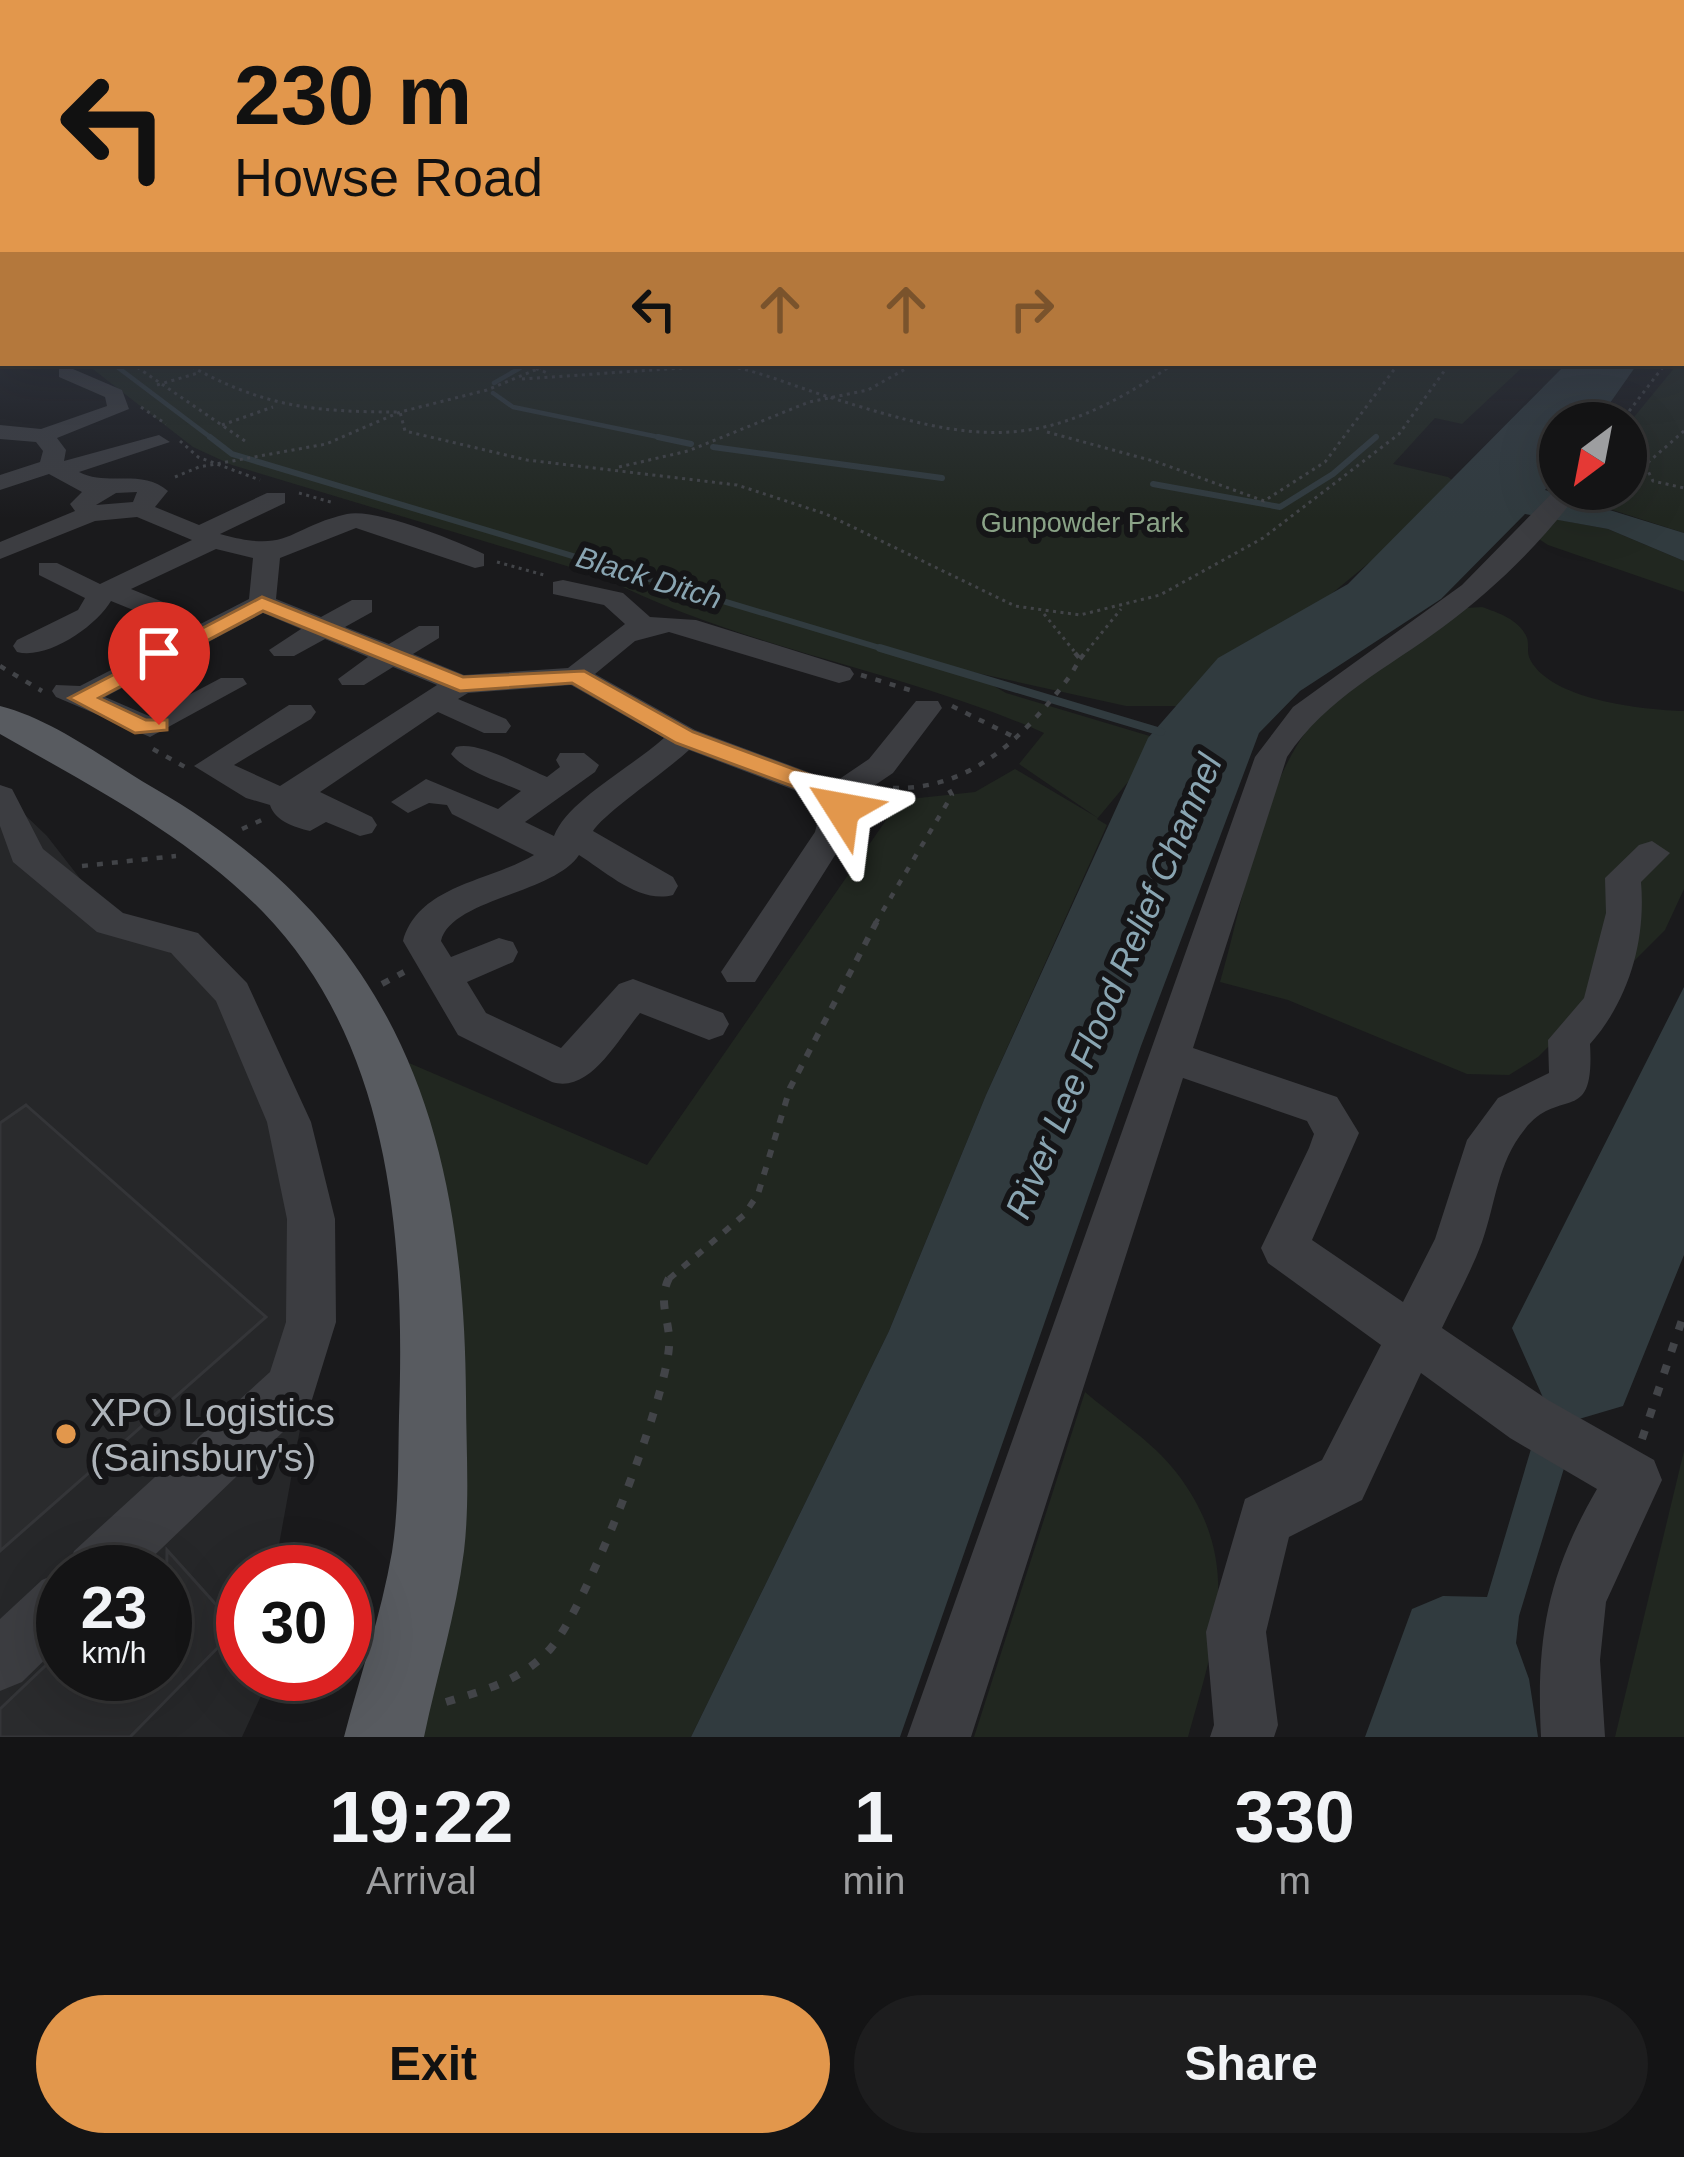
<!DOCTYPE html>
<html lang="en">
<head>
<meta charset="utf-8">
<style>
  :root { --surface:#141415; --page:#1d1d1e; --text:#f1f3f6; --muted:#9d9ea0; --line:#333334; --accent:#e2974c }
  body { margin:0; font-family:Helvetica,sans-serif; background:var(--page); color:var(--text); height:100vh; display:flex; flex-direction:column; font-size:45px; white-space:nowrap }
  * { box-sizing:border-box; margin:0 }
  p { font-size:39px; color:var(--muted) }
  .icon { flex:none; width:66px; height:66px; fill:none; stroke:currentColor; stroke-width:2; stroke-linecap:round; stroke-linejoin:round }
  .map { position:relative; height:1737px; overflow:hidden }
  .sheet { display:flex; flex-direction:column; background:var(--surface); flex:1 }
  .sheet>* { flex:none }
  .banner { position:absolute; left:0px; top:0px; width:1686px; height:366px; box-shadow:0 12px 48px #0002,0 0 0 3px var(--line); background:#e2974c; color:#111; overflow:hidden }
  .needle { width:78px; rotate:212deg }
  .controls { position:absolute; left:1539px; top:402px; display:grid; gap:24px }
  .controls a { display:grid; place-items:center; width:108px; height:108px; border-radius:50%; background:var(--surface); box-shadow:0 12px 48px #0002,0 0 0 3px var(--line); font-size:60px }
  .speed { position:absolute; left:36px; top:1545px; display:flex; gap:24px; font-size:60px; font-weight:700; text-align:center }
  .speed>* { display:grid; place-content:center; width:156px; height:156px; border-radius:50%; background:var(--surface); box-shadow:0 12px 48px #0002,0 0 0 3px var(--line); line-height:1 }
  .speed small { font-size:30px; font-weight:400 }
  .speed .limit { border:18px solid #d22; background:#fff; color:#111 }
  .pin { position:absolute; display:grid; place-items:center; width:102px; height:102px; color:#fff; margin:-123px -51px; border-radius:50% 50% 50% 0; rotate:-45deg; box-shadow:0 0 12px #0007 }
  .pin .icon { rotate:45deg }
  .me { position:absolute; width:132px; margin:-66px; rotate:304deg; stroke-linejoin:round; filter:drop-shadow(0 0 9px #0008) }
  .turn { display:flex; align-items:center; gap:42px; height:252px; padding:0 36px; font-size:54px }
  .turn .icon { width:156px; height:156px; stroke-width:2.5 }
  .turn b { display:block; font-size:84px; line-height:102px }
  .lanes { display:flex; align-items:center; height:114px; padding:0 36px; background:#0003; justify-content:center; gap:60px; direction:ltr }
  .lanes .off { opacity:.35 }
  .eta { display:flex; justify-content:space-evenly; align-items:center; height:204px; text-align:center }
  .eta b { font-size:72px; font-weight:600; line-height:84px }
  .cta { display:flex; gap:24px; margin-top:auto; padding:24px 36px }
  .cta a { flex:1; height:138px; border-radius:72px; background:var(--accent); color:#111; font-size:48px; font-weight:600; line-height:138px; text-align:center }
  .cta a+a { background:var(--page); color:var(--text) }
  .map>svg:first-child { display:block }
</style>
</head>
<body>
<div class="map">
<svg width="1684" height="1737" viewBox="0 0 1684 1737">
  <rect width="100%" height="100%" fill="#1a1a1c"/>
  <path fill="#262729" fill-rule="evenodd" d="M 0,791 L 47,836 L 96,899 L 253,1013 L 322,1309 L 274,1572 L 243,1572 L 243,1674 L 271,1674 L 242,1737 L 0,1737 ZM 63,1572 L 165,1572 L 165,1674 L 63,1674 Z"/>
  <g fill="#212720">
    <polygon points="1684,356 1684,533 1569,496 1587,489 1626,489 1626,427"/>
    <path d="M 85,363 L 1527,363 L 1462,424 L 1435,418 L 1393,464 L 1448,477 L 1461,487 L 1313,609 L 1222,660 L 1177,706 L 1126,706 L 968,671 L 1006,693 L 1163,740 L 1097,819 L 1107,825 L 986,1095 L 889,1331 L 691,1737 L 421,1737 L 441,1192 L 409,1063 L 647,1165 L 900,800 L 975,792 L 1015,769 L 1098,818 L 1019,764 L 1044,733 C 901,669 742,649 603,577 L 232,465 L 193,447 Z"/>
    <polygon points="1554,519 1608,529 1684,561 1684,592 1548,545 1536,537"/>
    <path d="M 1482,607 C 1499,613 1520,620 1527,638 C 1529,644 1527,651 1529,657 C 1547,700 1644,710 1684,711 L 1684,889 L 1665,930 L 1538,1057 L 1509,1075 L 1467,1074 L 1288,1000 L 1220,982 C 1245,898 1264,761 1331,704 C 1372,668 1423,642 1466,608 Z"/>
    <path d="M 1085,1392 C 1114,1417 1153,1442 1176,1472 C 1245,1561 1215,1640 1188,1737 L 974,1737 Z"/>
    <polygon points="1684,1451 1684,1737 1615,1737"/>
  </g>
  <g fill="#313b3f">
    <polygon points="1567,363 1638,363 1596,423 1560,423 1560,470 1545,490 1684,533 1684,561 1608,529 1525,514 1441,599 1300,691 1259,733 1141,1046 900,1737 691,1737 889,1331 986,1095 1148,738 1218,658 1348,584"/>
    <polygon points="1684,987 1684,1255 1623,1406 1579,1419 1519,1616 1516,1643 1529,1679 1538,1737 1365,1737 1412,1609 1443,1596 1487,1597 1545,1402 1512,1328"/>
  </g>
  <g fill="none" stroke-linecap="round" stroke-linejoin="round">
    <g stroke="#313b3f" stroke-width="4.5">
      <polyline points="112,363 214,440"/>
      <polyline points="494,383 520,368"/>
      <polyline points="493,393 513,407 673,440"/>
      <polyline points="1372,440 1376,437"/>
    </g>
    <g stroke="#313b3f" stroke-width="6">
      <polyline points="210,437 232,454 890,651"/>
      <polyline points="658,437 691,444"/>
      <polyline points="713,447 942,478"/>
      <polyline points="1153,484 1280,507 1333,474 1376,437"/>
    </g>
    <polyline stroke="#313b3f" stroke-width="8" points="880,648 1161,732"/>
  </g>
  <g fill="#2a2b2d" stroke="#343538" stroke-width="3">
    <polygon points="26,1105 266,1317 0,1551 0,1123"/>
    <polygon points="167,1550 237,1628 130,1737 0,1737 0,1709 63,1649 63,1674 165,1674"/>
  </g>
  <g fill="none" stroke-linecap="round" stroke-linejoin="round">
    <g stroke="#424448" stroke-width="3" stroke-dasharray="3 4.5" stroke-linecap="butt">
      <polyline points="131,363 248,443"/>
      <path d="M 185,363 C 263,407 312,412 400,412 L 405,431 L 527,460 L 737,485 L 826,514 L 1015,606 L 1080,615 L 1160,595 L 1263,538 L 1399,434 L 1450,363"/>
      <polyline points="522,363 550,374"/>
      <polyline points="737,364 809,363"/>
      <path d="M 723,365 C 760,371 793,386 829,397 C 978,444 1041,455 1175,363"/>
      <polyline points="522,379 725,365"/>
      <polyline points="157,385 198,373"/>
      <polyline points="141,407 166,424"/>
      <polyline points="1620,423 1666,363"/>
      <polyline points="222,425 273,407"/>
      <polyline points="1684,431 1645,465 1653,481 1684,488"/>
      <polyline points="1047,432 1157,462 1264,501 1325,462 1399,363"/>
      <polyline points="180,441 198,457 260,480"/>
      <polyline points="619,467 688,451 809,402 868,390 916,363"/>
      <polyline points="175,477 199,467 326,444 400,412 487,390 552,363"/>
      <polyline points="299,493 334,503"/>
      <polyline points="497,562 544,575"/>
      <polyline points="1044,614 1074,651"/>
      <polyline points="1087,651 1121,609"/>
    </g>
    <g stroke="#424448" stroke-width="4.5" stroke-dasharray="6 9" stroke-linecap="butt">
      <polyline points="1080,659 1089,648"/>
      <polyline points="0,666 42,691"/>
      <polyline points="861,675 913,691"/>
      <polyline points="952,706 1016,738"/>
      <polyline points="153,749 185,767"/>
      <path d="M 893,788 C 972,790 1025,736 1070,676 L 1080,659 L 1071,648"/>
      <polyline points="242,829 264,819"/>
      <polyline points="82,866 176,856"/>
      <polyline points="875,924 952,795 947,786"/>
    </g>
    <g stroke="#424448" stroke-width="6" stroke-dasharray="8 10" stroke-linecap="butt">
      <polyline points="382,984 404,972"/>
      <polyline points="669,1279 744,1215 758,1194 790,1088 877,921"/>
    </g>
    <g stroke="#424448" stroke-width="8" stroke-dasharray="9 14" stroke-linecap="butt">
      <polyline points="1642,1439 1684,1314"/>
      <path d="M 446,1702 C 485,1690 523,1680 551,1648 C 587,1606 665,1403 669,1347 C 671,1320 656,1302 670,1276"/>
    </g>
    <g fill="#3c3d41" fill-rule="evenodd">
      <rect x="0" y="345" width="3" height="12"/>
      <path d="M 59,369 L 73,369 L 122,390 L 129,409 L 57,438 L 66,450 L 64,461 L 159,435 L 170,442 L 79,472 C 108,487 142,468 168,491 L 155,507 L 199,525 L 267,493 L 285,493 L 285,503 L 220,534 C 291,554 286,528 347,514 C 377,508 456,541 484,554 L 484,566 L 475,568 L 356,528 L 280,558 L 276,599 L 321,617 L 352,600 L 372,600 L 372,612 L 345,627 L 389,644 L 419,626 L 439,626 L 439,638 L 413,654 L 464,675 L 568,668 L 625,624 L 604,605 L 553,594 L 553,582 L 563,580 L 623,593 L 650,617 L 696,620 L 850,668 L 854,674 L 850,680 L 839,683 L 669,632 L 635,641 L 595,674 L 695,730 L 835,782 L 869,759 L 916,701 L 938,701 L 942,708 L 893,773 L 856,798 L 859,809 L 849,833 L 755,982 L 727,982 L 721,972 L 815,832 L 823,801 L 689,750 C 668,770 603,814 593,831 L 673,877 L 678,886 L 673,895 C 640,904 606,872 579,855 C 553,894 451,899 441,941 L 451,957 L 499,938 L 513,942 L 518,952 L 513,962 L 467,982 L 486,1013 L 561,1048 L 619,984 L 633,979 L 723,1013 L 729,1024 L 723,1035 L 709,1040 L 640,1013 C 618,1039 590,1094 552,1082 L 458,1035 L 403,941 C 418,885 491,881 534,855 L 452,814 L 447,805 L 429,803 L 408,813 L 391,802 L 426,779 L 498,809 L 521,791 C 499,781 467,773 451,754 L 456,747 C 479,741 523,767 547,777 L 560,767 L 556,760 L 560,753 L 584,753 L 599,765 L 595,772 L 525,822 L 554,836 C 567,801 632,767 664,738 L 571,685 L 468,693 L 458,699 L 506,719 L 511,726 L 506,733 L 484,733 L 438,712 L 320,792 L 372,817 L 377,825 L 372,833 L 360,836 L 326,822 L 310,831 C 294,827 275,821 270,805 L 246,798 L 194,766 L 289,705 L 311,705 L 316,712 L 311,719 L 234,765 L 280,786 L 437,685 L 393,667 L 364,685 L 342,685 L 338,679 L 368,657 L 325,639 L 294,656 L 274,656 L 269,650 L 301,629 L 263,613 L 105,697 L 149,716 L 221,678 L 243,678 L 247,684 L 150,737 L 56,697 L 52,691 L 56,685 L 80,686 L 249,599 L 253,558 L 216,549 L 131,589 L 163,602 L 163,614 L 143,614 L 111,601 C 96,626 48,660 17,652 L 13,646 L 17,640 L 78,610 L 85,598 L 39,575 L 39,563 L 57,563 L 100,584 L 192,540 L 137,517 L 95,521 L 0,559 L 0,542 L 75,511 L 70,504 L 82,492 L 49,474 L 0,490 L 0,475 L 40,462 L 43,451 L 36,442 L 0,439 L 0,425 L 41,429 L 107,406 L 105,397 L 59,377 ZM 137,492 L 133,502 L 96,505 L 116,493 Z"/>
      <path d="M 1560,485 L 1560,489 L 1581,489 C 1543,542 1495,588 1443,627 C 1388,668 1326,698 1287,757 L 1193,1048 L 1337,1097 L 1359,1133 L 1312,1240 L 1403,1302 L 1435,1239 L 1467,1140 L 1498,1098 L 1549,1073 L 1548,1040 L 1584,998 L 1606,913 L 1605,878 L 1639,845 L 1652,841 L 1670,853 L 1641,882 C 1646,941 1629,1000 1590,1044 C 1595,1128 1560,1085 1525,1129 C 1497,1163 1496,1203 1482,1242 C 1471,1272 1455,1300 1442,1328 L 1548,1400 L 1654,1460 L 1662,1480 L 1606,1602 L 1600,1660 L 1605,1737 L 1541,1737 C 1536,1639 1547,1575 1597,1489 L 1510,1438 L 1421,1373 L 1362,1500 L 1289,1537 L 1266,1632 L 1278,1725 L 1274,1737 L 1210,1737 L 1214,1725 L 1206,1632 L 1245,1499 L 1322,1460 L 1381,1345 L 1268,1263 L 1261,1248 L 1309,1148 L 1314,1134 L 1307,1121 L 1183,1078 L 971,1737 L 907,1737 L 1255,757 L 1293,707 L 1462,585 Z"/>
      <polygon points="0,785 12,789 43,849 123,913 198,933 247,983 311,1122 335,1219 336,1322 310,1406 137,1572 66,1572 74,1551 270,1372 286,1322 287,1219 267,1122 216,1001 171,953 97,932 13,862 0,826"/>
      <polygon points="63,1571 63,1642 22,1682 0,1691 0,1619 42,1580"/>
    </g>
    <path fill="#585b60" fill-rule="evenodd" d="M 0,706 C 52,719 106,760 152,787 C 396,927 464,1125 466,1396 C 466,1447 470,1500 464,1551 C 456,1614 437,1675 424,1737 L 344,1737 C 360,1676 381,1615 392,1552 C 399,1507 398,1461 399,1416 C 405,1241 392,1045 263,912 C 188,836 91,786 0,734 Z"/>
  </g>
  <linearGradient id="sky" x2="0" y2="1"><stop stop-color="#0e0e0f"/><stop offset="0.53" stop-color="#383e4b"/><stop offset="1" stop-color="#383e4b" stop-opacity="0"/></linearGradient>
  <rect width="1684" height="519" fill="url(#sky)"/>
  <polygon fill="#e2974c" stroke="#936231" stroke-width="3" points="262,597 463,677 584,671 693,732 848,789 855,809 842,818 833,815 827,799 676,743 572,683 460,691 263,611 99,698 146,720 167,720 167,730 135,733 69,698"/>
  <circle fill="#e2974c" stroke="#151517" stroke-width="4.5" cx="66" cy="1434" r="12"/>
  <g text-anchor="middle" stroke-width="12" stroke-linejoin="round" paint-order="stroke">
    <g font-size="27" fill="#8aa387" stroke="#151517">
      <text x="1082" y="532">Gunpowder Park</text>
    </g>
    <g font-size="30" font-style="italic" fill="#89a5b2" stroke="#151517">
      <text transform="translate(649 578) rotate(17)" y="10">Black Ditch</text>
    </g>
    <g font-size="36" font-style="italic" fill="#89a5b2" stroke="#151517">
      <text transform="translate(1113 986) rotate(-67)" y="13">River Lee Flood Relief Channel</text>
    </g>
    <g font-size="39" fill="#aeb4ba" stroke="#151517" text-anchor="start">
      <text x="90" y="1426">XPO Logistics<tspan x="90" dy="45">(Sainsbury's)</tspan></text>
    </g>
  </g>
</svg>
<div class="controls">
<a><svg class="needle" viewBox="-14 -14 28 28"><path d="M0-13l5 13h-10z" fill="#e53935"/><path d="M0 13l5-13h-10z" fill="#9d9ea0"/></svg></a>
</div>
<div class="speed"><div>23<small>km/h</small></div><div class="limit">30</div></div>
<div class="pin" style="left:159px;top:725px;background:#d93025"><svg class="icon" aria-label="arrive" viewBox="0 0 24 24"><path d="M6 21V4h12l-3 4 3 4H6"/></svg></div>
<svg class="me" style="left:842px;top:809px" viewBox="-20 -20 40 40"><path d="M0-17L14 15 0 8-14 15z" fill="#e2974c" stroke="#fff" stroke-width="4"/></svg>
<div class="banner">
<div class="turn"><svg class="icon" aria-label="left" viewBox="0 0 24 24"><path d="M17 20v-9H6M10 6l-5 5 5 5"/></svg><div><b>230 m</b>Howse Road</div></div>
<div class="lanes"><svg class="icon" aria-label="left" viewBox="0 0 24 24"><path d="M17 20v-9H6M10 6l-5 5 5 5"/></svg><svg class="icon off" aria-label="ahead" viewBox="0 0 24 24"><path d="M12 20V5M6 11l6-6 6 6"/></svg><svg class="icon off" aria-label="ahead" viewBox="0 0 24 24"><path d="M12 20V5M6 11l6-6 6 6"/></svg><svg class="icon off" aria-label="right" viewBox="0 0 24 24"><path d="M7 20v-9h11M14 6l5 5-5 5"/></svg></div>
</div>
</div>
<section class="sheet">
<div class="eta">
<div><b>19:22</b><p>Arrival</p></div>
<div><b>1</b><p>min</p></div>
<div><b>330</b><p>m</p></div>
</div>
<div class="cta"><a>Exit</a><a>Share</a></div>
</section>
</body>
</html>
